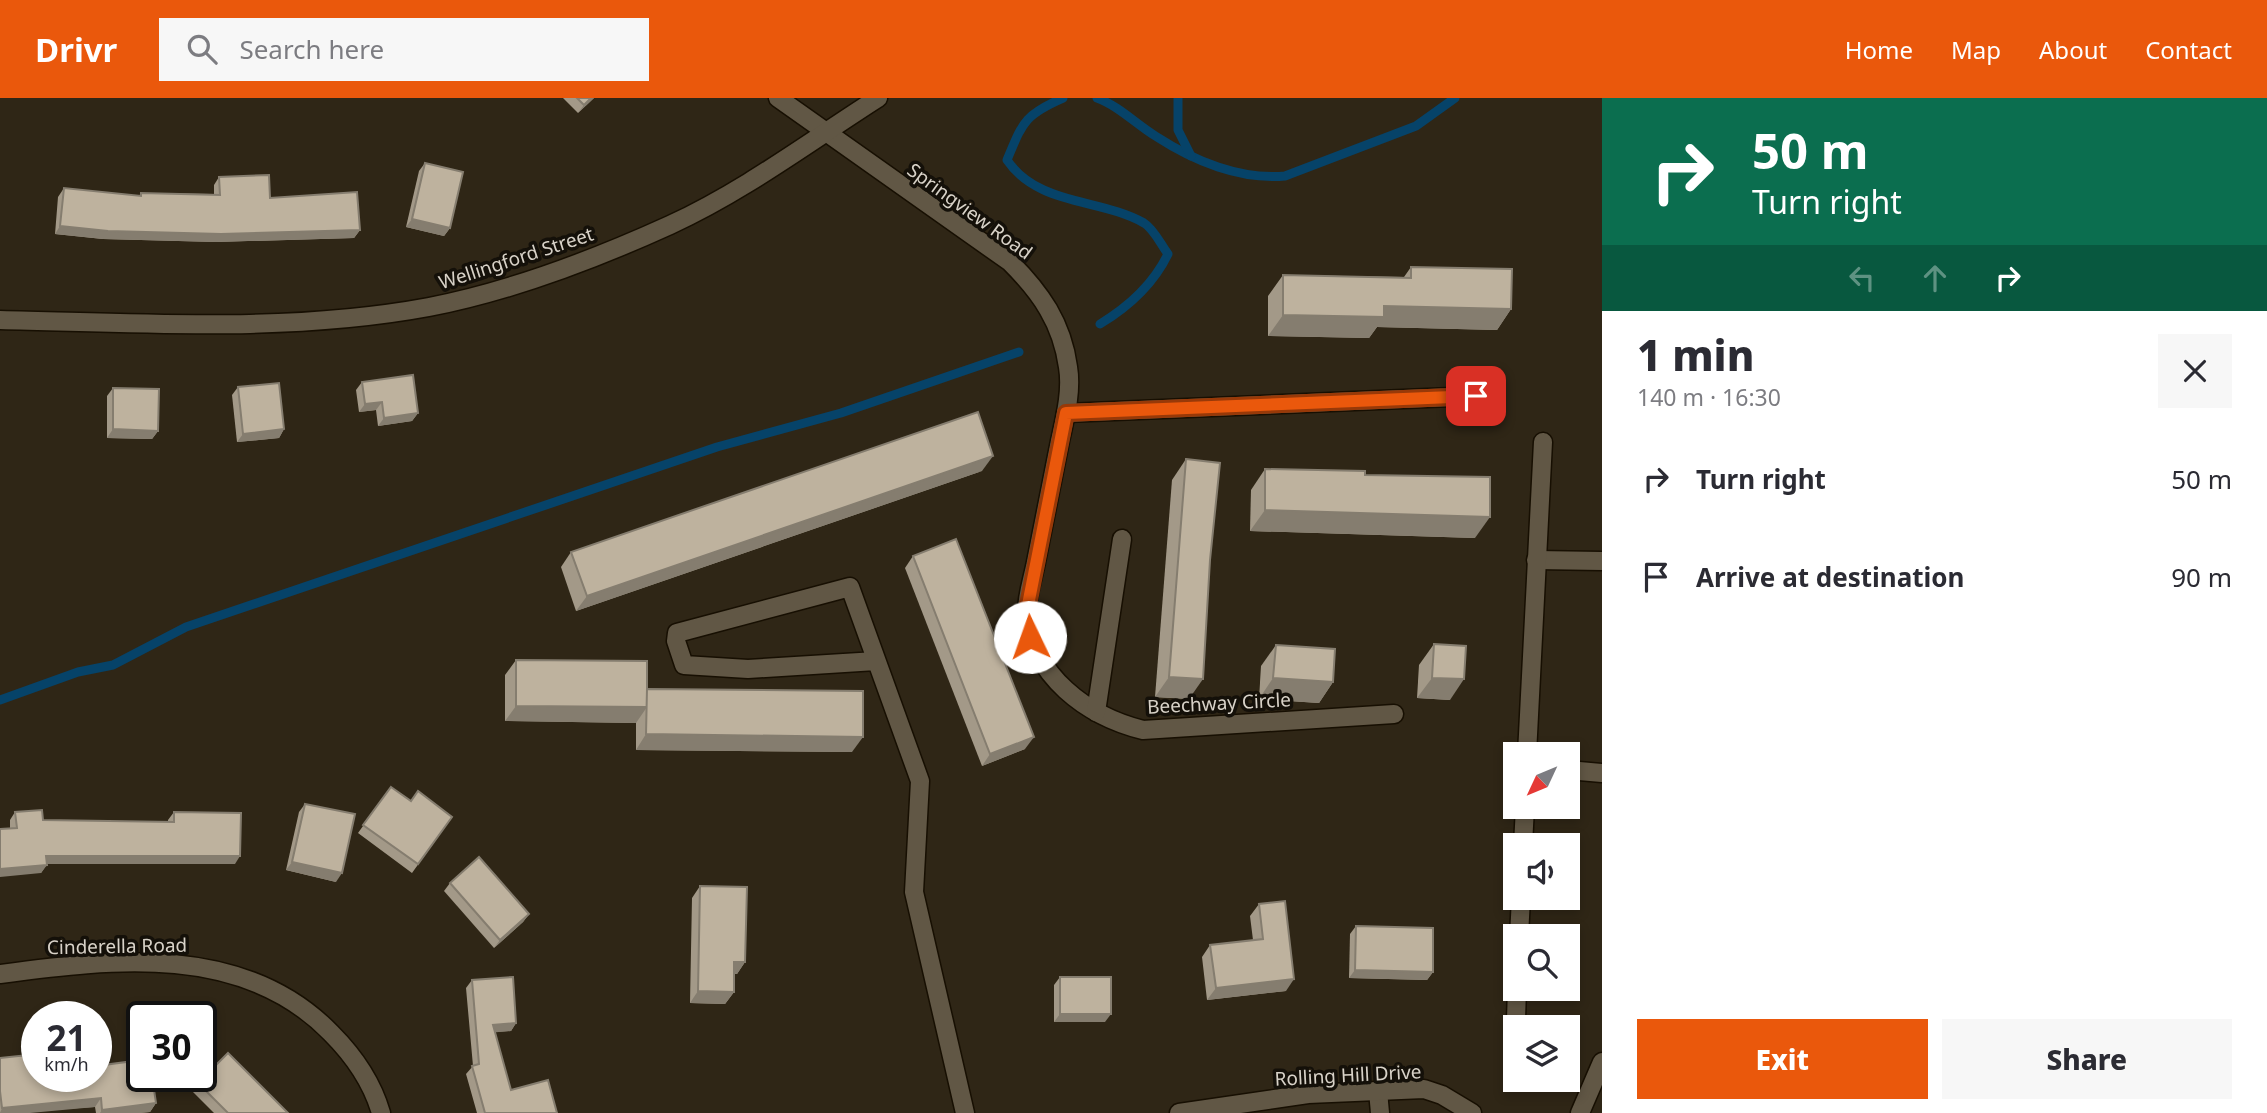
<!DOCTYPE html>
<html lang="en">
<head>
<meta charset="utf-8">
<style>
  :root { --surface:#fff; --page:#f7f7f7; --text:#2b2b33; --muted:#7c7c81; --accent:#ea580c }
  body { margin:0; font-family:"Noto Sans",sans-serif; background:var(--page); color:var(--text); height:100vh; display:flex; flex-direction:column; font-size:26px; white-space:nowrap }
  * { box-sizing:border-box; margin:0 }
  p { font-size:23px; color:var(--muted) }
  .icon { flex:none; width:38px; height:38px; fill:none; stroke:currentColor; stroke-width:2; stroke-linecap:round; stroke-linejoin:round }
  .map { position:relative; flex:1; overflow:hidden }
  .side { display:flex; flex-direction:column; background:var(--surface); width:665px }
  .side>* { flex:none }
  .banner { background:#0b6e4f; color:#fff; overflow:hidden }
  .needle { width:46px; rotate:226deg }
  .buttons { position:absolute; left:1503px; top:644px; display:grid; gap:14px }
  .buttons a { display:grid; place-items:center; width:77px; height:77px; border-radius:0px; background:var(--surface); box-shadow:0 4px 10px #0003; font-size:35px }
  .speed { position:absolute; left:21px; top:903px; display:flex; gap:14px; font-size:35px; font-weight:700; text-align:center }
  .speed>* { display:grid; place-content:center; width:91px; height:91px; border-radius:50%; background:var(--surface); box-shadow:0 4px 10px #0003; line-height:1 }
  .speed small { font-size:18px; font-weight:400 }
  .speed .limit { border:4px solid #111; border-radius:10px; background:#fff; color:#111 }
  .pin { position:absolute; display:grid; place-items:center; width:60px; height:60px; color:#fff; margin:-30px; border-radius:14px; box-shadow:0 4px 10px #0006 }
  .me { position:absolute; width:77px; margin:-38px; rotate:357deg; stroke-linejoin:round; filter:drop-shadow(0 0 5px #0008) }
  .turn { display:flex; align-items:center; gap:24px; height:147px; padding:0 35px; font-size:32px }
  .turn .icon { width:91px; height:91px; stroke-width:2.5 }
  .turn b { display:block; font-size:49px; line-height:60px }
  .lanes { display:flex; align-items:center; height:66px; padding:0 35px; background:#0003; justify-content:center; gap:35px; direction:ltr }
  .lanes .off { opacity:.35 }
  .round { display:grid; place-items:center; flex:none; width:74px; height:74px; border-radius:0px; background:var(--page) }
  .head { display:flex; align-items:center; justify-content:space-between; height:119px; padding:0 35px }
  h1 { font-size:42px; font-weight:800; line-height:52px }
  .cta { display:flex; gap:14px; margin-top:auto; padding:14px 35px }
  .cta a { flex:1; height:80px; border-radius:0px; background:var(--accent); color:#fff; font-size:28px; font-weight:800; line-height:80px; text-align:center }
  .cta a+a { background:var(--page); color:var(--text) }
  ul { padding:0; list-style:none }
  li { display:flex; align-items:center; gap:21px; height:98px; padding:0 35px }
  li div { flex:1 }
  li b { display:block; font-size:26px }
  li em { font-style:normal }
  header { display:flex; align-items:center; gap:42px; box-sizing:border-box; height:98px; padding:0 35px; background:var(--accent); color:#fff }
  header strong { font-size:33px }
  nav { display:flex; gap:38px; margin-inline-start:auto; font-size:24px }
  .search { width:490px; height:63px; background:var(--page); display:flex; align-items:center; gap:18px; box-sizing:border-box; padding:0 24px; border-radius:0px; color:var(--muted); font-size:26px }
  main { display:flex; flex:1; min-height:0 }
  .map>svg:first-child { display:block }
</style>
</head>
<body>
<header>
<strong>Drivr</strong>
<div class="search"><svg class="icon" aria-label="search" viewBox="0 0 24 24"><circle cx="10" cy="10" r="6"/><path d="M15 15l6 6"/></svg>Search here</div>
<nav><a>Home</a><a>Map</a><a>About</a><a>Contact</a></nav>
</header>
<main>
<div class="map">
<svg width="1602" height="1015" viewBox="0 0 1602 1015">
  <rect width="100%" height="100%" fill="#2f2616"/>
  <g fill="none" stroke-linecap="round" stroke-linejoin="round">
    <g stroke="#064369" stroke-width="9">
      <path d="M 1063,0 C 1024,17 1023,24 1007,62 C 1038,108 1100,100 1144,125 C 1154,131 1161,147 1168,156 C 1154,185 1128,209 1100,226"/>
      <path d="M 1097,0 C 1119,8 1137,27 1157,39 C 1194,63 1240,82 1285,78 L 1416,28 L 1455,0"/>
      <polyline points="1178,0 1178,32 1191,58"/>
      <polyline points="0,602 78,574 113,567 186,529 717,349 841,315 1019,254"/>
    </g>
    <g stroke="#170f02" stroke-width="21">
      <g id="minor">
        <path d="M 778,0 L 1010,164 C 1041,195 1062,225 1068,269 C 1072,293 1065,320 1060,343 C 1052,383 1044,423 1036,464 C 1033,480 1026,500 1027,516 C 1032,578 1087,618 1143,632 L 1394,616"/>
        <path d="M 0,222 C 142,225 289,235 429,209 C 512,193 593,162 670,127 C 744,93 809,44 878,0"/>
        <polyline points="1066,315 1476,298"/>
        <polyline points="1536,462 1602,463"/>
        <polyline points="876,563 748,571 684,567 676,543 677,535 850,489 920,683 914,794 965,1015"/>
        <polyline points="1096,614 1122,441"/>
        <polyline points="1527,656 1543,344"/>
        <polyline points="1568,672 1602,675"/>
        <polyline points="1523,747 1525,709"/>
        <polyline points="1519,838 1521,800"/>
        <path d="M 0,876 C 113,861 244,845 331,935 C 353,957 372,984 381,1015"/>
        <polyline points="1516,921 1517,891"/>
        <polyline points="1378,993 1380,1015"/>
        <polyline points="1179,1015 1308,996 1424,991 1442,997 1472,1015"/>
        <polyline points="1580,1015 1602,964"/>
      </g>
    </g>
    <use href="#minor" stroke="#615745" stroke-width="18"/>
  </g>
  <g fill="#a39988">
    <polygon points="563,0 594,0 578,15"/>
    <polygon points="425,65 450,130 444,138 406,129 419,73"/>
    <polygon points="219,79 270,100 360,132 354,140 216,144 103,141 55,136 58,99 64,90 139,98 141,95 214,96 214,87"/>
    <polygon points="1411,169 1511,211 1497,232 1377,229 1369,240 1268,238 1268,198 1283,177 1404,179"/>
    <polygon points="362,284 418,315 412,323 378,328 376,312 359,314 356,292"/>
    <polygon points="238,289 284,331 279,340 237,344 232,297"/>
    <polygon points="113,290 158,333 152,341 107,340 107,298"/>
    <polygon points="1186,361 1189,601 1155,599 1172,382"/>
    <polygon points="1265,371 1365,377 1475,440 1250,433 1251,392"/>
    <polygon points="982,373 576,513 561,469 571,454"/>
    <polygon points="913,458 1025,651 982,668 905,470"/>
    <polygon points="1434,546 1450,602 1417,600 1419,567"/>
    <polygon points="1276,547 1333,584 1319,605 1259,601 1261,568"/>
    <polygon points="516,562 647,592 852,654 636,652 636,625 505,623 505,577"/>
    <polygon points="391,689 411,703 452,719 412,775 358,735"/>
    <polygon points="305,706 336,784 286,772 299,714"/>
    <polygon points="15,714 43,722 168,724 168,722 174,714 235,766 47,766 41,775 10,730 10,722"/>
    <polygon points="450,785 529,816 523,824 494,850 444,793"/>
    <polygon points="700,788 745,864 737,876 734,876 734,894 725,906 690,905 692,800"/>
    <polygon points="1259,806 1286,893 1207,902 1202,859 1210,847 1253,842 1250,818"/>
    <polygon points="1356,828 1433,874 1427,882 1349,880 1350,836"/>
    <polygon points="1060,879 1105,924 1054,924 1054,887"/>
    <polygon points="472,882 516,925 511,933 495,934 511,992 557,1015 477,1015 466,976 473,968 466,890"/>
    <polygon points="0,960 37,978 156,1005 150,1014 139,1015 96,1015 95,1009 0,1015"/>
    <polygon points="198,985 288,1015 214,1015 192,993"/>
  </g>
  <g fill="#857d6f">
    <polygon points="591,0 594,0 578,15 584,7"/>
    <polygon points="412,121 450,130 444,138 406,129"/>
    <polygon points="60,128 360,132 354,140 216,144 103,141 55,136"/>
    <polygon points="1384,208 1511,211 1497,232 1377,229 1369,240 1268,238 1283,217"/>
    <polygon points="382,304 376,312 359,314 365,306"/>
    <polygon points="418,315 412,323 378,328 384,320"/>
    <polygon points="113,331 158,333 152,341 107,340"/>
    <polygon points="284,331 279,340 237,344 243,336"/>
    <polygon points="993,358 982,373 576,513 587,498"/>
    <polygon points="1265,412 1490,419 1475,440 1250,433"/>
    <polygon points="1169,579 1203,581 1189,601 1155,599"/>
    <polygon points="1273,580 1333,584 1319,605 1259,601"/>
    <polygon points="1432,580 1464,581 1450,602 1417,600"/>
    <polygon points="516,608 647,609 636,625 505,623"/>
    <polygon points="646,636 863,639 852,654 636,652"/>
    <polygon points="1034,639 1025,651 982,668 990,656"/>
    <polygon points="46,758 240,758 235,766 40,766"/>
    <polygon points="292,764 342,775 336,784 286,772"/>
    <polygon points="47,767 41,775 0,779 0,771"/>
    <polygon points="529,816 523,824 494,850 500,842"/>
    <polygon points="734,864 745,864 737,876 726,875"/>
    <polygon points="1355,872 1433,874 1427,882 1349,880"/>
    <polygon points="1294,881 1286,893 1207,902 1216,890"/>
    <polygon points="698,893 734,894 725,906 690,905"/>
    <polygon points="1060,916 1111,916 1105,924 1054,924"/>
    <polygon points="516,925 511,933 488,935 493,927"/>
    <polygon points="101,1000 95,1009 30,1015 0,1015 2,1010"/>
    <polygon points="156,1005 150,1014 139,1015 100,1015 102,1012"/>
  </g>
  <g fill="#beb29e" stroke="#857d6f" stroke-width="2">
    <polygon points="577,0 591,0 584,7"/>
    <polygon points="425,65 463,74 450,130 412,121"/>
    <polygon points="269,77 270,100 357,94 360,132 221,136 108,133 60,128 64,90 141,98 141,95 220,97 219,79"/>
    <polygon points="1411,169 1512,171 1511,211 1384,208 1384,219 1283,217 1283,177 1411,180"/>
    <polygon points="413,277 418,315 384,320 382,304 365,306 362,284"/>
    <polygon points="279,285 284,331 243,336 238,289"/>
    <polygon points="113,290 159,291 158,333 113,331"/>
    <polygon points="978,314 993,358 587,498 571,454"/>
    <polygon points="1186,361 1220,365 1210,462 1203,581 1169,579"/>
    <polygon points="1265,371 1365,373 1365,377 1490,379 1490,419 1265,412"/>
    <polygon points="956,441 1034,639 990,656 913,458"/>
    <polygon points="1434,546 1466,548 1464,581 1432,580"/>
    <polygon points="1276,547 1335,551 1333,584 1273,580"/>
    <polygon points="516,562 647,563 647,609 516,608"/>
    <polygon points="647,591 863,593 863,639 646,636"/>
    <polygon points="391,689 411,703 418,693 452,719 418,766 363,727"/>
    <polygon points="305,706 355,716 342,775 292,764"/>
    <polygon points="42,712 43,722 174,724 174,714 241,715 240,758 46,758 47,767 0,771 0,731 17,730 15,714"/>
    <polygon points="479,759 529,816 500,842 450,785"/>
    <polygon points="700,788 747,789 745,864 734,864 734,894 698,893"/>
    <polygon points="1285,803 1294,881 1216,890 1210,847 1263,841 1259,806"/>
    <polygon points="1356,828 1433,830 1433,874 1355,872"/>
    <polygon points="513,879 516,925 493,927 511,992 548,982 557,1015 485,1015 472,968 479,966 472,882"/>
    <rect x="1060" y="879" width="51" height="37"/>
    <polygon points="228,955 288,1015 228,1015 198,985"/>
    <polygon points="37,956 37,978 96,978 96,968 142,962 142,978 152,978 156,1005 102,1012 101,1000 2,1010 0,993 0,960"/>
  </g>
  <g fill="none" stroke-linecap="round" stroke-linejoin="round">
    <g stroke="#983908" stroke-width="18">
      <polyline id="route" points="1030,539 1027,512 1066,315 1476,298"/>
    </g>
    <use href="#route" stroke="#ea580c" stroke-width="12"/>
  </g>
  <g text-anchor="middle" stroke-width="7" stroke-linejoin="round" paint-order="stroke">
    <g font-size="19" fill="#d8d2c8" stroke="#141009">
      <text transform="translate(970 113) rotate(36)" y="7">Springview Road</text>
      <text transform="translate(516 160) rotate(-18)" y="7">Wellingford Street</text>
      <text transform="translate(1219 605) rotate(-3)" y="7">Beechway Circle</text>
      <text transform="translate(117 848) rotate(-1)" y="7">Cinderella Road</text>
      <text transform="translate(1348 977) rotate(-3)" y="7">Rolling Hill Drive</text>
    </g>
  </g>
</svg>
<div class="buttons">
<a><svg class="needle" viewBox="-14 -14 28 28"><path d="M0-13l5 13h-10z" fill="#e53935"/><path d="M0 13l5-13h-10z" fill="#7c7c81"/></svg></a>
<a><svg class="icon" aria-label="sound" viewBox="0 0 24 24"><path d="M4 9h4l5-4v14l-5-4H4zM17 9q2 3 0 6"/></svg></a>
<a><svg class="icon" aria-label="search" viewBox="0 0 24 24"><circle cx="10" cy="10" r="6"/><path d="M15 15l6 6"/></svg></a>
<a><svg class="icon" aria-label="layers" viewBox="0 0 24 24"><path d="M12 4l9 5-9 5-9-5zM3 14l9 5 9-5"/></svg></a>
</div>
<div class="speed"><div>21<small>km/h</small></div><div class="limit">30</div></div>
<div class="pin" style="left:1476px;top:298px;background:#d93025"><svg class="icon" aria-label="arrive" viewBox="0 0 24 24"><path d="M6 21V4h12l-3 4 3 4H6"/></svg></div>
<svg class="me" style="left:1030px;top:539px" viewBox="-20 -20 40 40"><circle r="19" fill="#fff"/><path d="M0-13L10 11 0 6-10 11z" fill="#ea580c"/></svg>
</div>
<section class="side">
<div class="banner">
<div class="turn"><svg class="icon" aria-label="right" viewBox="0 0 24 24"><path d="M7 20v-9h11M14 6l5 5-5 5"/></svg><div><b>50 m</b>Turn right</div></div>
<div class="lanes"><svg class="icon off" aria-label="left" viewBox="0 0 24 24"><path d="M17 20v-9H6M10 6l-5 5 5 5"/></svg><svg class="icon off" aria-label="ahead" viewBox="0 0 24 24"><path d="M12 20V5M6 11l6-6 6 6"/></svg><svg class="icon" aria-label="right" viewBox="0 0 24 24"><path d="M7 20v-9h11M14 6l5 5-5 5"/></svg></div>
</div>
<div class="head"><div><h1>1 min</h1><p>140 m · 16:30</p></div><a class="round"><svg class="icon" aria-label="close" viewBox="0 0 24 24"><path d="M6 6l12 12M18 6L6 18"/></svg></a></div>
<ul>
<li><svg class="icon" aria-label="right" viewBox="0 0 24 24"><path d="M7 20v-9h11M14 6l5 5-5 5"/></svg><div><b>Turn right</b></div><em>50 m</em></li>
<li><svg class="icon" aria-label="arrive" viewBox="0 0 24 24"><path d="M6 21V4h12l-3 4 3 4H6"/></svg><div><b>Arrive at destination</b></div><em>90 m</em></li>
</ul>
<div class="cta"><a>Exit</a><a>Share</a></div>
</section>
</main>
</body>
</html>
